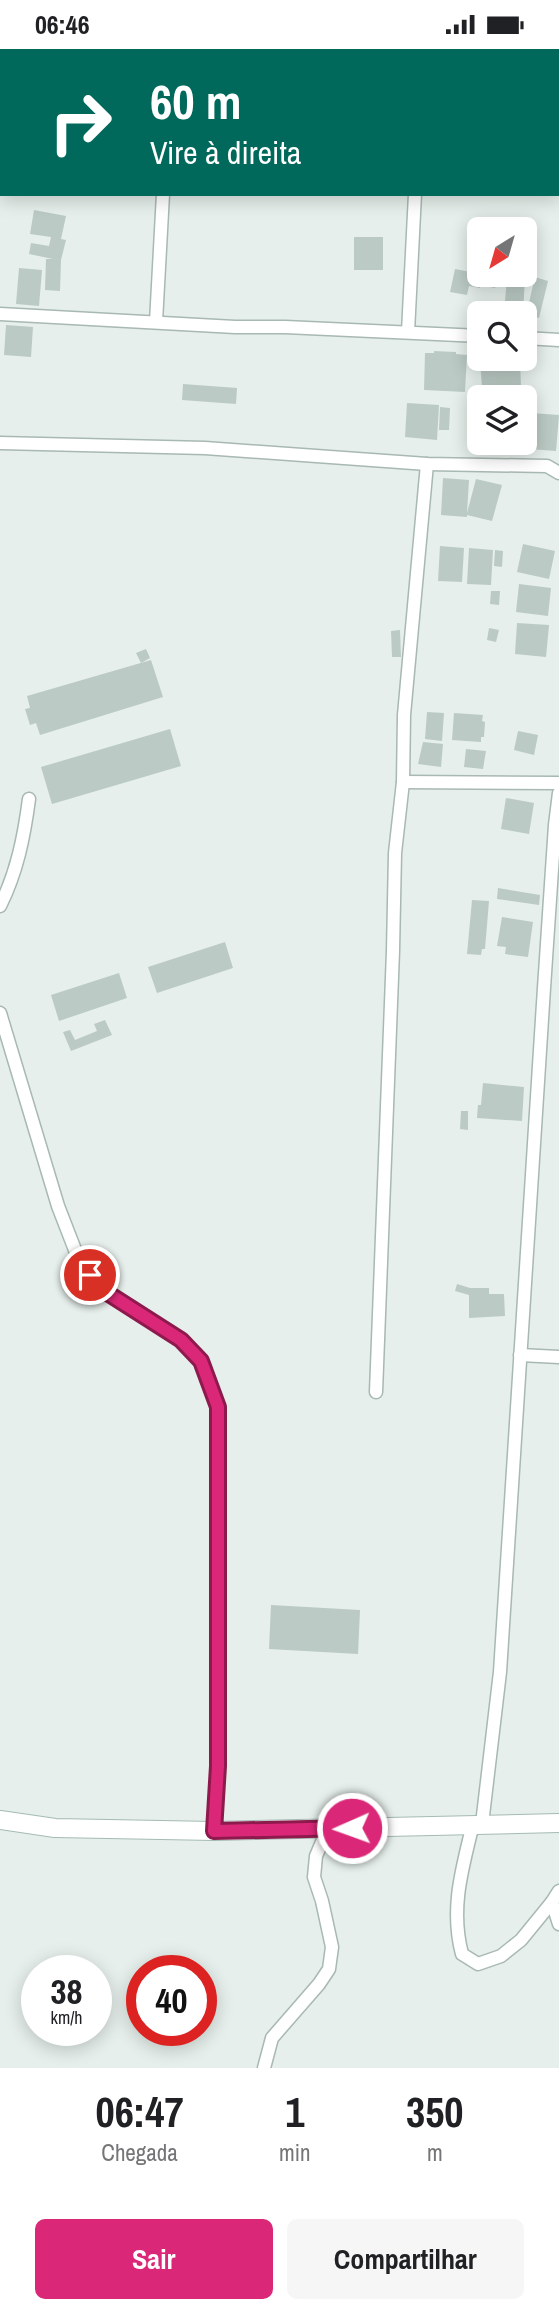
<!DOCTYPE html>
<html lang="pt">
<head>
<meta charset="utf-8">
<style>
  :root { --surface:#fff; --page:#f6f6f6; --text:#202124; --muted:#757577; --accent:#db2777 }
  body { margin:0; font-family:"Archivo Narrow",sans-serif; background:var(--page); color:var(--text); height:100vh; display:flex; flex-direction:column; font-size:26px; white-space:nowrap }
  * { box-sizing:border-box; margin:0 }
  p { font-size:23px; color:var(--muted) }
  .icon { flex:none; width:38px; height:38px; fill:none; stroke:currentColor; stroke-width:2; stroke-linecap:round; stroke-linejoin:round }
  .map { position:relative; height:2019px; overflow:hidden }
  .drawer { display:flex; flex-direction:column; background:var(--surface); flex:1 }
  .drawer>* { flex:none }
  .banner { position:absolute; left:0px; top:0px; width:560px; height:147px; box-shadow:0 4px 18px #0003; background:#00695c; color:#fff; overflow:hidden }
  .needle { width:46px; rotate:217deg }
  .controls { position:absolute; left:467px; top:168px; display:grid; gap:14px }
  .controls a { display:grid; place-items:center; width:70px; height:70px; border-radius:10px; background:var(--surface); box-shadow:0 4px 18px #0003; font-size:35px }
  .speed { position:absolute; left:21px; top:1906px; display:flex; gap:14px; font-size:35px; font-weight:700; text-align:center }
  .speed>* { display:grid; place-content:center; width:91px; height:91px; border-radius:50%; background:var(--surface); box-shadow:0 4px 18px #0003; line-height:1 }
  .speed small { font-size:18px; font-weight:400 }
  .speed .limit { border:10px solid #d22; background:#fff; color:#111 }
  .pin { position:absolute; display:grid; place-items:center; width:60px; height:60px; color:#fff; margin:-30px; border:4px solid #fff; border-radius:50%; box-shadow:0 2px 7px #0007 }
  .me { position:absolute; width:77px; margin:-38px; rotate:268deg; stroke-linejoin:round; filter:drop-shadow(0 0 5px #0008) }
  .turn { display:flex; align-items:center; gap:24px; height:147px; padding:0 35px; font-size:32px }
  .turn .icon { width:91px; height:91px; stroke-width:2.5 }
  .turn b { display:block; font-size:49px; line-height:60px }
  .eta { display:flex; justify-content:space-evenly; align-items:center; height:119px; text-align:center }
  .eta b { font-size:42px; font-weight:800; line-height:49px }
  .action { display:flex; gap:14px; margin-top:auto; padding:14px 35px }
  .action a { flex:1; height:80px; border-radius:10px; background:var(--accent); color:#fff; font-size:28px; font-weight:800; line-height:80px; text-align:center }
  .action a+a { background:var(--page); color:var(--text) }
  .status { display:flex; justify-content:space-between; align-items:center; height:49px; padding:0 35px; background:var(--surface); direction:ltr }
  .status svg { height:19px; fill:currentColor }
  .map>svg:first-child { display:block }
</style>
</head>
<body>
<div class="status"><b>06:46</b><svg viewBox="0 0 49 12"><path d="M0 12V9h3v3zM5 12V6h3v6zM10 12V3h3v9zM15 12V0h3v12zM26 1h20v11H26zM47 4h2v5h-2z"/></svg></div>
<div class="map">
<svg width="559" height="2019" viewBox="0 0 559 2019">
  <rect width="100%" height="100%" fill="#e6efeb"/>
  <g fill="#bbcac4">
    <polygon points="34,161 66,167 61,190 66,191 61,211 60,242 45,241 46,210 53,210 29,205 31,194 49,197 51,188 30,185"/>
    <polygon points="524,170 534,171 531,212 525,212"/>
    <rect x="354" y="188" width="29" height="33"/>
    <polygon points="525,214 531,215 530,228 525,227"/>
    <polygon points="19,219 42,221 39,257 16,255"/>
    <polygon points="455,220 497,228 495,239 481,236 480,239 469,237 467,246 450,243"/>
    <polygon points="507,228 525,229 523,264 504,264"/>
    <polygon points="535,228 548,232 539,269 526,266"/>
    <polygon points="6,276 33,278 31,308 4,306"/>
    <polygon points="434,302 456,303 456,305 467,306 465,343 424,341 425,304 434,304"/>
    <polygon points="480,310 520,310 521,337 482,339"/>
    <polygon points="183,335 237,339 236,355 182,351"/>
    <polygon points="407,354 439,356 437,391 405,388"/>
    <polygon points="440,358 450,359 449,381 439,381"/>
    <polygon points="531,364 559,366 556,402 529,400"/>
    <polygon points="443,429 469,431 467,464 476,430 502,436 492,472 467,466 467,468 441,466"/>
    <polygon points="523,495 555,502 549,530 517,523"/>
    <polygon points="440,497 464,499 462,533 438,532"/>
    <polygon points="469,499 493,501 491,536 467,535"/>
    <polygon points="495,501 503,502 502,518 494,517"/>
    <polygon points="519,535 551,539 548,567 516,563"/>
    <polygon points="491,542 500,542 499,556 490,555"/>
    <polygon points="517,574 549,576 546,608 515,605"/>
    <polygon points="489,579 499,581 496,593 487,591"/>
    <polygon points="400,581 401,608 392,608 391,582"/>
    <polygon points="146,600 150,609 141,614 136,604"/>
    <polygon points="151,611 163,648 40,686 36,674 30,676 25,660 30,659 27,647"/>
    <polygon points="427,663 444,664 442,692 425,690"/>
    <polygon points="454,664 483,666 482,672 485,673 484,688 481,688 481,693 452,691"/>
    <polygon points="170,680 181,717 52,755 41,718"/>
    <polygon points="518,682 538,686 534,706 514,701"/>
    <polygon points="423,693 443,695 441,718 418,715"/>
    <polygon points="466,700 486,702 483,720 464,718"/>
    <polygon points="506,749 534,754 529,785 501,780"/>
    <polygon points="498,839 540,846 539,856 497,850"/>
    <polygon points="472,851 489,852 485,900 482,900 481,906 467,905"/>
    <polygon points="502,868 533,873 528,908 505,905 506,898 497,897"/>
    <polygon points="225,893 233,919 157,944 148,918"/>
    <polygon points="119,924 127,949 59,972 51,946"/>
    <polygon points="105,971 112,986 71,1002 63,983 70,981 75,991 97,982 94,975"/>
    <polygon points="483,1034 524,1038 522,1072 477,1069 478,1056 481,1056"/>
    <polygon points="461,1062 468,1062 468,1081 460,1080"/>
    <polygon points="457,1235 470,1239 489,1239 489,1245 504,1245 505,1267 469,1269 469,1246 455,1242"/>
    <polygon points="271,1556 360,1561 358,1605 269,1600"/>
  </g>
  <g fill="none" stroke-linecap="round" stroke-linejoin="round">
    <g stroke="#a8b8b2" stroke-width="15">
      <g id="street">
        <polyline points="340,0 371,2"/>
        <polyline points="394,0 394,2"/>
        <polyline points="171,2 171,0"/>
        <polyline points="558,12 559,12"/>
        <polyline points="0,265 235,278 285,278 480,287"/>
        <polyline points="156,273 163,145"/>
        <polyline points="408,283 415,145"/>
        <polyline points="525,289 559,291"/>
        <polyline points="0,394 205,399 427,415 547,417 559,424"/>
        <polyline points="403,733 559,734"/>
        <path d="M 0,857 C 17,823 24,788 29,750"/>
        <polyline points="0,964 58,1157 77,1206 90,1226 109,1245 181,1291 201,1312 218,1358 218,1717 214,1782"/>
        <polyline points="520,1306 559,1308"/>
        <polyline points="376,1343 393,902 395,804 403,733 404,666 427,415"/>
        <path d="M 473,1775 C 462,1820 450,1860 462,1905 L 478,1915 L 501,1907 L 521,1891 L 552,1853"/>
        <polyline points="482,1775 500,1623 544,939 555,776 559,744"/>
        <polyline points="559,1842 552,1853 559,1875"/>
        <polyline points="264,2019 272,1989 319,1935 329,1920 332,1898 322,1852 314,1828 316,1807 328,1779"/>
      </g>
    </g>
    <g stroke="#a4bbb3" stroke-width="20">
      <polyline id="secondary" points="0,1771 55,1779 214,1782 559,1774"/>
    </g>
    <use href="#street" stroke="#fff" stroke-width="12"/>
    <use href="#secondary" stroke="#fff" stroke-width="18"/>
  </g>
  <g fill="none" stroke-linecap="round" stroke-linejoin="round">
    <g stroke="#8e194d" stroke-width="18">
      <polyline id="route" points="90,1226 109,1245 181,1291 201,1312 218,1358 218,1717 214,1782 352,1779"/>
    </g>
    <use href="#route" stroke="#db2777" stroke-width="12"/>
  </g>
</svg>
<div class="controls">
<a><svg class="needle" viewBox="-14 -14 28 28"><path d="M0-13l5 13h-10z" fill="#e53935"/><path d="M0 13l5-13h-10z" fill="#757577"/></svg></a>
<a><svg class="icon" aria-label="search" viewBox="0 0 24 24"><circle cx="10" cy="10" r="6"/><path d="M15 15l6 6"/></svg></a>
<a><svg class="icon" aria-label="layers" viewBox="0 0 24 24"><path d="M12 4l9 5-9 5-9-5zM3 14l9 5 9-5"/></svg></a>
</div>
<div class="speed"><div>38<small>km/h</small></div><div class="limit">40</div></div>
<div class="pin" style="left:90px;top:1226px;background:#d93025"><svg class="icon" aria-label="arrive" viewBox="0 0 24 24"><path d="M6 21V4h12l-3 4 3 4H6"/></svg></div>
<svg class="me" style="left:352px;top:1779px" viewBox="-20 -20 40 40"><circle r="17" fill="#db2777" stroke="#fff" stroke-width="3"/><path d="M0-11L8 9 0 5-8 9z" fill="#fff"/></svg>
<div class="banner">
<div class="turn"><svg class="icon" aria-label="right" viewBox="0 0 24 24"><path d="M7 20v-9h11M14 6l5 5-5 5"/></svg><div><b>60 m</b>Vire à direita</div></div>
</div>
</div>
<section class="drawer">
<div class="eta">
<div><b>06:47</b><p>Chegada</p></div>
<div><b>1</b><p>min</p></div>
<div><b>350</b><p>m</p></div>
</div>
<div class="action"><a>Sair</a><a>Compartilhar</a></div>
</section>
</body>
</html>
